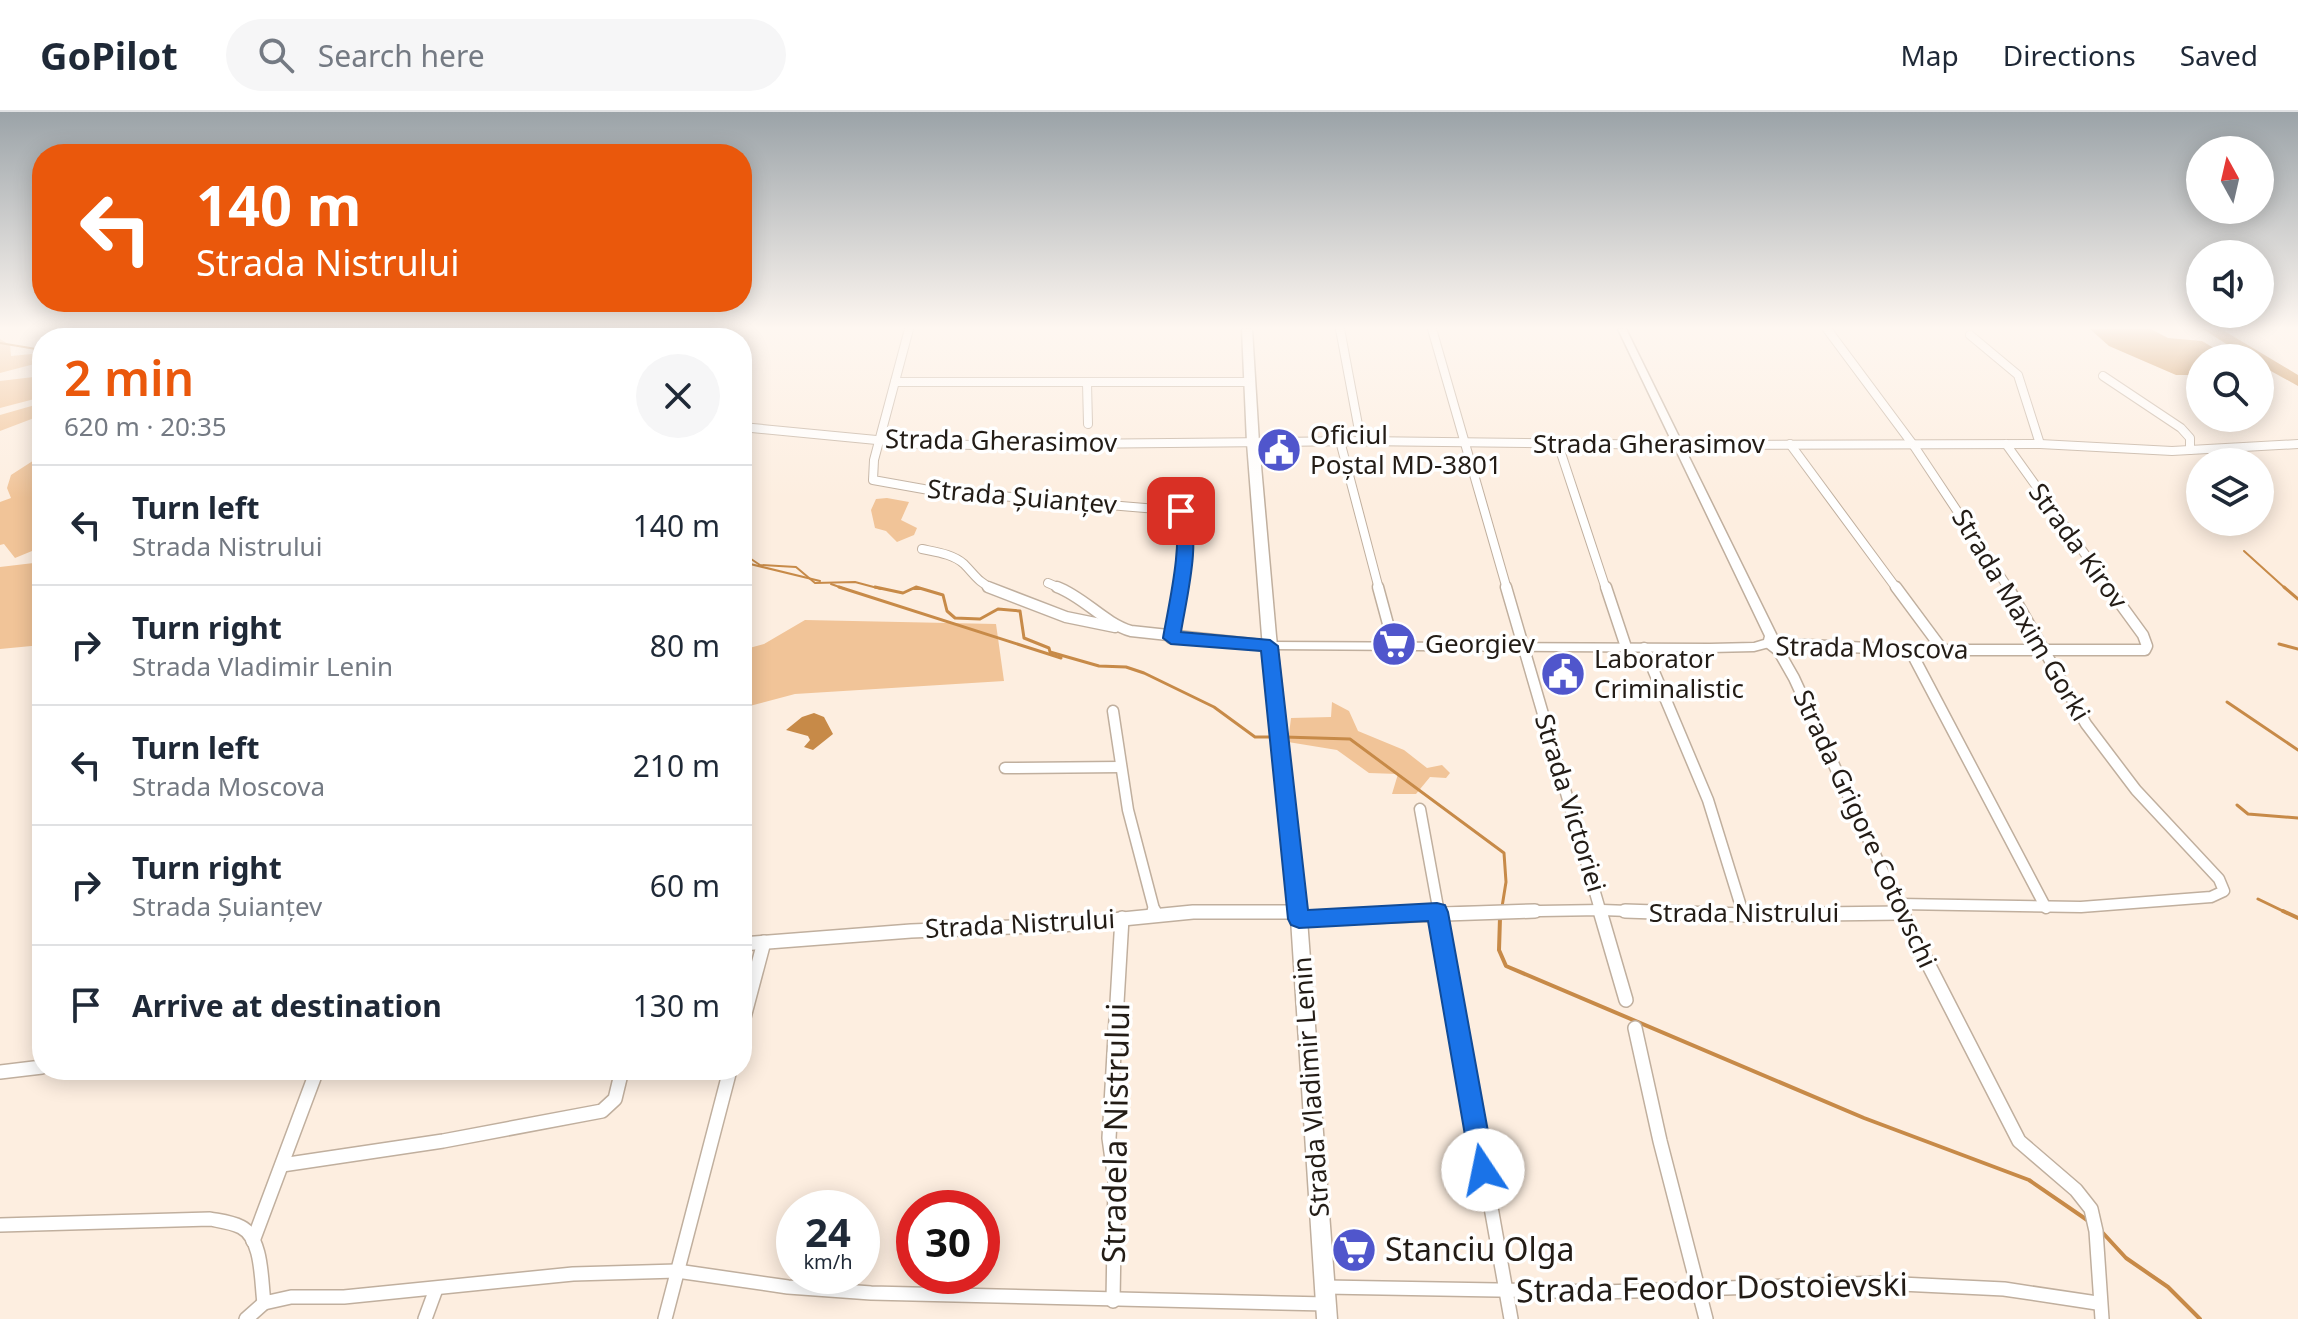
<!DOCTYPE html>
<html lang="en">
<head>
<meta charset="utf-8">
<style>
  :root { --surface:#fff; --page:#f6f6f7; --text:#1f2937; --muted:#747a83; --line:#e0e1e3; --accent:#ea580c }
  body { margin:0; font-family:"Noto Sans",sans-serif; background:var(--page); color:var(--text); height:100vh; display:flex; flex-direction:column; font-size:30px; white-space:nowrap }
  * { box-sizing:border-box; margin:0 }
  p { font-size:26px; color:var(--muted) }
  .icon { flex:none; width:44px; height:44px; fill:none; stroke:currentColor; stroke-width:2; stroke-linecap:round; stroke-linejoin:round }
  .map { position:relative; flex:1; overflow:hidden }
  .sheet { position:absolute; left:32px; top:216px; width:720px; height:752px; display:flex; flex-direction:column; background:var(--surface); border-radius:32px; box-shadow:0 4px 20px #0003 }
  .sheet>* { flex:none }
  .guide { position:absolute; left:32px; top:32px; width:720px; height:168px; border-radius:32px; box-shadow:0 4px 20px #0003; background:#ea580c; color:#fff; overflow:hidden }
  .needle { width:52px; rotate:352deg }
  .buttons { position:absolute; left:2186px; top:24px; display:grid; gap:16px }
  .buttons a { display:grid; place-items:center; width:88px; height:88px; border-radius:50%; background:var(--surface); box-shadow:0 4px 20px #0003; font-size:40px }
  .speed { position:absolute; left:776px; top:1078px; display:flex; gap:16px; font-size:40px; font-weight:700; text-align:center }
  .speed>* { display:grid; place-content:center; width:104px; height:104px; border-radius:50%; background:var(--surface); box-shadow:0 4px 20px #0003; line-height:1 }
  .speed small { font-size:20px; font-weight:400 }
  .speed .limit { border:12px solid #d22; background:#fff; color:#111 }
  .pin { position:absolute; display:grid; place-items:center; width:68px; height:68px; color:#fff; margin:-34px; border-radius:16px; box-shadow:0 4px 12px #0006 }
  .me { position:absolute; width:88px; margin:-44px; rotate:349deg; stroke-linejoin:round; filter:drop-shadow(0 0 6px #0008) }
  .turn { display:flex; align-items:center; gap:28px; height:168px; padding:0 32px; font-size:36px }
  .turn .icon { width:104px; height:104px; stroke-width:2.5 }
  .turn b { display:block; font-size:56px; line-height:68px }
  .round { display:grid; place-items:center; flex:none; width:84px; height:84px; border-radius:42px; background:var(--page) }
  .headline { display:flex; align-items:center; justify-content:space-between; height:136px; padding:0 32px }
  h1 { font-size:48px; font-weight:600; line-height:60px; color:var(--accent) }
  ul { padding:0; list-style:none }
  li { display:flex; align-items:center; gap:24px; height:120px; padding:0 32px; border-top:2px solid var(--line) }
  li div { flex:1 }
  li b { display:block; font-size:30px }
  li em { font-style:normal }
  header { display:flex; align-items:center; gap:48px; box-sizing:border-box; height:112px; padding:0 40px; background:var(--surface); border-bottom:2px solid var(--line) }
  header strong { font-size:38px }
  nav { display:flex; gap:44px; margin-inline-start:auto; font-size:28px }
  .search { width:560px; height:72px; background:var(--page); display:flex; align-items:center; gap:20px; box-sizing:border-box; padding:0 28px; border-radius:44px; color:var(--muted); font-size:30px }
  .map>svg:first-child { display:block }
</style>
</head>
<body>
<header>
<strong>GoPilot</strong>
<div class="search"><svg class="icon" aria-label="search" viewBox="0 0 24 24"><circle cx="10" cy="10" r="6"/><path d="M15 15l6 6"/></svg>Search here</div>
<nav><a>Map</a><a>Directions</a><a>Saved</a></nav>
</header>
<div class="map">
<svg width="2298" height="1207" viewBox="0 0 2298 1207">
  <rect width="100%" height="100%" fill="#fdeee0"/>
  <g fill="#f1c498">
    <polygon points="0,227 10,233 11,244 42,241 42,250 0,261"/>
    <polygon points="42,264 42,285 0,296 0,269"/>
    <polygon points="42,291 42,303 0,319 0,303"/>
    <polygon points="42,343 42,384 32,439 15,446 4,432 0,433 0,390 11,386 7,376 11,363"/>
    <polygon points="887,386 909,390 901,408 917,416 914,423 897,430 886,419 875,416 871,398 876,387"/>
    <polygon points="42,450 42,533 0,537 0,455"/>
    <polygon points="805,508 996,512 1004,569 795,582 742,596 742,538 764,532"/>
    <polygon points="1332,590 1349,599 1358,619 1404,638 1427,656 1442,653 1450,661 1446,666 1430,665 1416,682 1392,682 1398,662 1369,661 1337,638 1288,630 1291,606 1331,605"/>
  </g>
  <g fill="#c78a48">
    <polygon points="2090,217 2151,217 2168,226 2202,229 2231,246 2200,246 2200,263 2176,263 2109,234"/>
    <polygon points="814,601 824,605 833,622 813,638 804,635 810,628 808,624 786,618 802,605"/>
  </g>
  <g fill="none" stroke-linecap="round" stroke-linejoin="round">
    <g stroke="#c78a48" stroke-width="2">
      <polyline points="118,226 142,223 145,226"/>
      <polyline points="0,231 42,238"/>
      <polyline points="2244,439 2286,477"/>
      <polyline points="742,441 760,453 796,455 815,471 855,470 881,477"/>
      <polyline points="742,450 820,469"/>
      <polyline points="831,472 845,477"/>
      <polyline points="914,477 921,477"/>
    </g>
    <g stroke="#c78a48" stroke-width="3">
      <polyline points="839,475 1061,546"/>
      <polyline points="875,475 903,481 916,475 943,483 947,499 955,506 980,507 998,497 1020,499 1024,526 1049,536 1050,540 1099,554 1126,555 1144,561 1214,595 1255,625 1276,625"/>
      <polyline points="2284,475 2298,487"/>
      <polyline points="2279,532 2298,537"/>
      <polyline points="2227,590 2298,638"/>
      <polyline points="1284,625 1350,627 1504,741 1506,770 1502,795"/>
      <polyline points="2237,693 2248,702 2298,706"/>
      <polyline points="2258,787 2287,801"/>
    </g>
    <g stroke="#c78a48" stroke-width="4">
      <polyline points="2283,799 2298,806"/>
      <polyline points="1500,806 1499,838 1506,854 1864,1006 2029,1068 2090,1110"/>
      <polyline points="2102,1120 2126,1146 2168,1175 2200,1207"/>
    </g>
    <polygon fill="#c78a48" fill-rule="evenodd" points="2203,217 2221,217 2298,263 2298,274 2260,253 2260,246 2248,246"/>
    <g stroke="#c0af9e" stroke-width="10">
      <g id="minor-far2">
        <polyline points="909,217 874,348 873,368 929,378 1181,399 1185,422 1180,477"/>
        <polyline points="1340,217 1361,329"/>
        <polyline points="1432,217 1507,477"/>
        <polyline points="1827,217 1914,334 2009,477"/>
        <polyline points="1970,223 2018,263 2040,332"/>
        <polyline points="380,226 387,217"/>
        <polyline points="643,226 648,217"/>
        <polyline points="2103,264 2181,316 2190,326 2190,338"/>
        <polyline points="895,270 1250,270"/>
        <polyline points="1087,271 1088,312"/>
        <polyline points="742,315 918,332 977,333 1361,329 1678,333 2040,332 2172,339 2298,332"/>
        <polyline points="1340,329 1379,477"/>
        <polyline points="1558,332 1606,477"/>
        <polyline points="1790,332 1897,477"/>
        <polyline points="2006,332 2110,477"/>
        <path d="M 922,437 C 936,440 953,442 964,452 C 975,463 978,470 993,477"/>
        <polyline points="1048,471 1062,477"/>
      </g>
    </g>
    <g stroke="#c0af9e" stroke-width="13">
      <g id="minor-far1">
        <polyline points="988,475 1066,505 1115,515"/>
        <path d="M 1057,475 C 1084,485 1104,511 1131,519 L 1270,534"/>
        <polyline points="1378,475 1394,534"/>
        <polyline points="1506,475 1601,801"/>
        <polyline points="1606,475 1626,535"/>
        <polyline points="1896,475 1942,537"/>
        <polyline points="1171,526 1181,475"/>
        <polyline points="1769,531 1778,538 1794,566 1902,801"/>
        <polyline points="1770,531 1910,538 2145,538 2147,534 2143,523 2108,475"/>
        <polyline points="1644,536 1708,688 1743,801"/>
        <polyline points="1910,538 2046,796"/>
        <polyline points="1113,599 1128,698 1155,801"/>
        <polyline points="1005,656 1121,655"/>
        <polyline points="1420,697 1439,801"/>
        <polyline points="1899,792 2081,795 2211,785 2224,779 2219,767 2136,678 2086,612 2008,475"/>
        <polyline points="1185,801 1298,800"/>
        <polyline points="1421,801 1602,798 1682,801"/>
      </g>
    </g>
    <g stroke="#c0af9e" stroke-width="16">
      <g id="minor">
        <polyline points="1154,799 1155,802"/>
        <polyline points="1438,799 1511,1207"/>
        <polyline points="1600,799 1626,888"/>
        <polyline points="1625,799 1744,803 1902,801"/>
        <polyline points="1743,799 1744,803"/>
        <polyline points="1901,799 2019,1029 2076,1078 2091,1097 2096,1119 2102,1207"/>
        <polyline points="1299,807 1535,799"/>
        <polyline points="742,832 911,819 1062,813 1193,800 1298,800"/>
        <polyline points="742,913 764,830"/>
        <polyline points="1635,916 1660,1029 1706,1207"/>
        <polyline points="0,960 42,955"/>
        <polyline points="282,1053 443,1029 602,999 615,987 622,958"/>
        <path d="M 0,1113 L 210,1107 C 220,1109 231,1110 241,1115 C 263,1126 261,1170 264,1191 L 291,1185 L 344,1185 L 573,1162 L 677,1159 L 788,1175 L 871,1181 L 1326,1192"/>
        <polyline points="253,1129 317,958"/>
        <polyline points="1325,1175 1603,1180 1880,1171 2004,1177 2097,1191"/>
        <polyline points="1113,1189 1115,1069 1109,1026 1122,806"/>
        <polyline points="246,1207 264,1191"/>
        <polyline points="425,1207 436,1177"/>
        <polyline points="665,1207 730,958"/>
      </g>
    </g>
    <g stroke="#c0af9e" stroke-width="3">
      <polygon id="tertiary" points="1618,217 1626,217 1777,524 1773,534 1754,539 1710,540 1266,537 1264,534 1270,530 1710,532 1754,531 1764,528 1765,524"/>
    </g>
    <g stroke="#c0af9e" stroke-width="3">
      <polygon id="secondary" points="1242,217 1252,217 1259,331 1276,524 1307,807 1337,1207 1317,1207 1291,807 1262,524 1247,331"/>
    </g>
    <use href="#minor-far2" stroke="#fff" stroke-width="8"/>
    <use href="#minor-far1" stroke="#fff" stroke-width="10"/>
    <use href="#minor" stroke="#fff" stroke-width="13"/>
    <use href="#tertiary" fill="#fff" fill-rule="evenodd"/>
    <use href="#secondary" fill="#fff" fill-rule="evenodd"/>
  </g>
  <linearGradient id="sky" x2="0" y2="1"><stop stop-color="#9ba3a8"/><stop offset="0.56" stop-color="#fef7f1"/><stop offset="1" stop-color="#fef7f1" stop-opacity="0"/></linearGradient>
  <rect width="2298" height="386" fill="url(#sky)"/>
  <path fill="#1a73e8" stroke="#114b97" stroke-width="2" d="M 1181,394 L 1186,395 C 1203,423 1186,488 1181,520 L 1270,528 L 1278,534 L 1308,798 L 1437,791 L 1445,793 L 1448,800 L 1495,1058 L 1492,1066 L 1483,1069 L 1475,1066 L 1471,1058 L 1428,809 L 1299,816 L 1291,813 L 1288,807 L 1261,539 L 1171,532 L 1163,526 C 1168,496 1185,425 1173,399 Z"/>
  <defs>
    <g id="civic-disc" transform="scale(2.3)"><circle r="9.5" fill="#5056cc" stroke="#fff"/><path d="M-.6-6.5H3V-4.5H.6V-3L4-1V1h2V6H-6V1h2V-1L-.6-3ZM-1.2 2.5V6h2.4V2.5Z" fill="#fff"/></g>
    <g id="supermarket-disc" transform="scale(2.3)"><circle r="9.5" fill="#5056cc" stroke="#fff"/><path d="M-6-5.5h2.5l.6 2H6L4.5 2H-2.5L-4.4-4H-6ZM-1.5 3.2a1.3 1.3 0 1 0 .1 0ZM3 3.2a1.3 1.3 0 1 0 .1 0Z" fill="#fff"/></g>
  </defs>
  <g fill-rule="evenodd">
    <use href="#civic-disc" x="1279" y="338"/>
    <use href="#supermarket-disc" x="1394" y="532"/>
    <use href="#civic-disc" x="1563" y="562"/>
    <use href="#supermarket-disc" x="1354" y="1138"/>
  </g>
  <g text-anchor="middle" stroke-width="7" stroke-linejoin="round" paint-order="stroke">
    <g font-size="26" fill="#231c16" stroke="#fff" text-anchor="start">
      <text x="1310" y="332">Oficiul<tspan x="1310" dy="30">Poștal MD-3801</tspan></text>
      <text x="1425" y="541">Georgiev</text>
      <text x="1594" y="556">Laborator<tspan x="1594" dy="30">Criminalistic</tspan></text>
    </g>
    <g font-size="26" fill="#231c16" stroke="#fff">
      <text transform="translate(1001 329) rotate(1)" y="9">Strada Gherasimov</text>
      <text x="1649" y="341">Strada Gherasimov</text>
      <text transform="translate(1022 385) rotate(5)" y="9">Strada Șuianțev</text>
      <text transform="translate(2078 434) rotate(54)" y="9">Strada Kirov</text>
      <text transform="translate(2021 503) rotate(59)" y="9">Strada Maxim Gorki</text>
      <text transform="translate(1872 536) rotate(1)" y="9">Strada Moscova</text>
      <text transform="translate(1570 691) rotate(73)" y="9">Strada Victoriei</text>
      <text transform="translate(1865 717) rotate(65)" y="9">Strada Grigore Cotovschi</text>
      <text x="1744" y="810">Strada Nistrului</text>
      <text transform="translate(1020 812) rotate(-3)" y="9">Strada Nistrului</text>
      <text transform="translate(1311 975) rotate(-94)" y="9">Strada Vladimir Lenin</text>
    </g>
    <g font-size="32" fill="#231c16" stroke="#fff">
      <text transform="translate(1116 1021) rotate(-89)" y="11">Stradela Nistrului</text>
      <text transform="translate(1712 1176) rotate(-1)" y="11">Strada Feodor Dostoievski</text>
    </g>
    <g font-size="32" fill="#231c16" stroke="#fff" text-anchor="start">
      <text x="1385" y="1149">Stanciu Olga</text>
    </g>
  </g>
</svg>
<div class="buttons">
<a><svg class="needle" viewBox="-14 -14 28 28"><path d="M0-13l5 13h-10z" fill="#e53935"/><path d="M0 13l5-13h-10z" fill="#747a83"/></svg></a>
<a><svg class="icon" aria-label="sound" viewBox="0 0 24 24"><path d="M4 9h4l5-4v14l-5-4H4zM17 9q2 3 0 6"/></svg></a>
<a><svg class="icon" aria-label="search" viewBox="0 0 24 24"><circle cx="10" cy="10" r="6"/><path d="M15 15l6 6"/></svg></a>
<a><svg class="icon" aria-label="layers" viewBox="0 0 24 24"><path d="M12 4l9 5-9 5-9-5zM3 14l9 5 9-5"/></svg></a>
</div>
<div class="speed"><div>24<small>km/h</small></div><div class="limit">30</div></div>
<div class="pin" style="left:1181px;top:399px;background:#d93025"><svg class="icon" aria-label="arrive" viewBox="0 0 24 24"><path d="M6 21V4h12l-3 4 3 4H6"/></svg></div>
<svg class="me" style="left:1483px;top:1058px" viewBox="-20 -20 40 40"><circle r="19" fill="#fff"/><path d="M0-13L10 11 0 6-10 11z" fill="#1a73e8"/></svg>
<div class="guide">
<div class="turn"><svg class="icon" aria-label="left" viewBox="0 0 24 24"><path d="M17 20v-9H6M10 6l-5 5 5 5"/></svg><div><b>140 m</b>Strada Nistrului</div></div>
</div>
<section class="sheet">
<div class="headline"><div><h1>2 min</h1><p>620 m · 20:35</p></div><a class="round"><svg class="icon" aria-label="close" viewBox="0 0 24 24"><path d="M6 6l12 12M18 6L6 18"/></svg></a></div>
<ul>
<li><svg class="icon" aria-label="left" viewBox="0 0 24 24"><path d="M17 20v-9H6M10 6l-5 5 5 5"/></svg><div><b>Turn left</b><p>Strada Nistrului</p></div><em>140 m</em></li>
<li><svg class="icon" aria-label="right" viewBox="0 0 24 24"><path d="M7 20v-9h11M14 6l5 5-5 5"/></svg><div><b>Turn right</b><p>Strada Vladimir Lenin</p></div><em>80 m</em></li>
<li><svg class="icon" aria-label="left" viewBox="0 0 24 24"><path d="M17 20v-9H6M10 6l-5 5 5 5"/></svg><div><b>Turn left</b><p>Strada Moscova</p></div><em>210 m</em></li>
<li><svg class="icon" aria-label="right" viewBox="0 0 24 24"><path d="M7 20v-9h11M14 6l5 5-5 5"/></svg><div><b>Turn right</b><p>Strada Șuianțev</p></div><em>60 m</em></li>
<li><svg class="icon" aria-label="arrive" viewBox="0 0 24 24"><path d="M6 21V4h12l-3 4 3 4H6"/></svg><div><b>Arrive at destination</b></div><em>130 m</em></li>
</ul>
</section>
</div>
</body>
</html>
